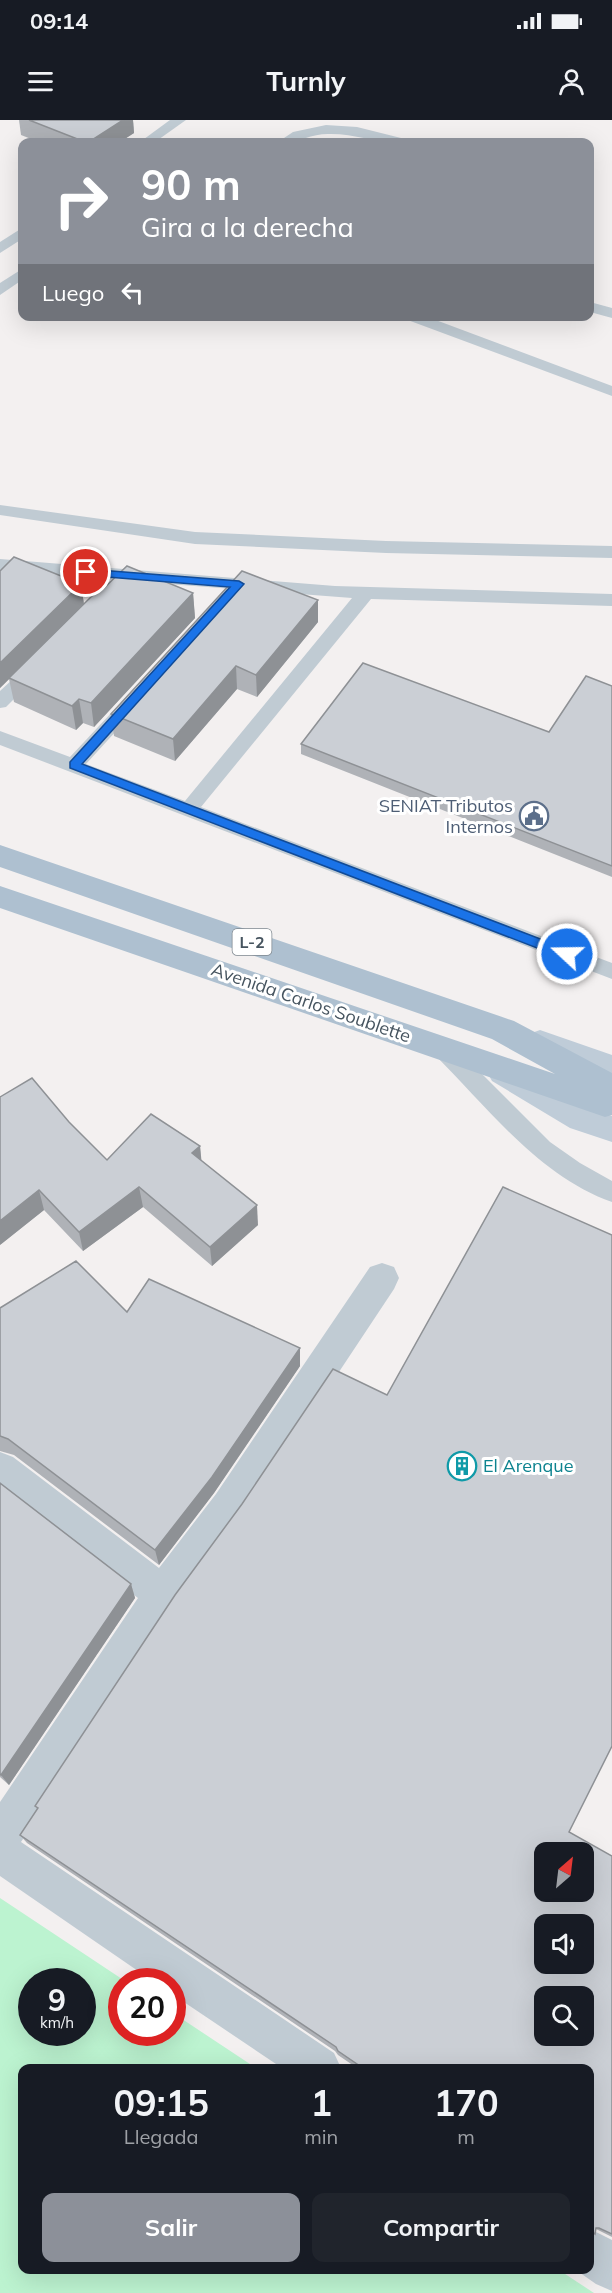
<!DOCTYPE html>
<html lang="es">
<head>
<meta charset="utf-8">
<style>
  :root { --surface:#171b24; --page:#20242c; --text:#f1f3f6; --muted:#9ea1a6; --accent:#8c9099 }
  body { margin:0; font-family:Mulish,sans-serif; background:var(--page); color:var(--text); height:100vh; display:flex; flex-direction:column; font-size:22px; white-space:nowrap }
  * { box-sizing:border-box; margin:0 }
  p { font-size:20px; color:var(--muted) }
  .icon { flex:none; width:33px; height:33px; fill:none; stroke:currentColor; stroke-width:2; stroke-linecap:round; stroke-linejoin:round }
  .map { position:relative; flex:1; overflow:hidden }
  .side { position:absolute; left:18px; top:1944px; width:576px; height:210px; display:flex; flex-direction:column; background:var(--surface); border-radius:12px; box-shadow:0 6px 24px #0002 }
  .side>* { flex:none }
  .guide { position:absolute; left:18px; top:18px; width:576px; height:183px; border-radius:12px; box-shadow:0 6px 24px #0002; background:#8c9099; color:#fff; overflow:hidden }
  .needle { width:39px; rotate:28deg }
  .buttons { position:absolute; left:534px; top:1722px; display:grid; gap:12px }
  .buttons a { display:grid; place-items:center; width:60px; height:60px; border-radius:12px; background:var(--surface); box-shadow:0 6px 24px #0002; font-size:30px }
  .speed { position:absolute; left:18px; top:1848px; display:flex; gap:12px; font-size:30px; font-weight:700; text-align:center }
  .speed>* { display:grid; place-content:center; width:78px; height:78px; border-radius:50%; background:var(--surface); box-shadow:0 6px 24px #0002; line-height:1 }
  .speed small { font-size:15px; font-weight:400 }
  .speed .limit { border:9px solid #d22; background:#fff; color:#111 }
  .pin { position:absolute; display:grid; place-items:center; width:51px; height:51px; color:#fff; margin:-26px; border:3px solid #fff; border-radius:50%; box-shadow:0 2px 6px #0007 }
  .me { position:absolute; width:66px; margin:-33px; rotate:291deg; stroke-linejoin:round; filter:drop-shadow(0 0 4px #0008) }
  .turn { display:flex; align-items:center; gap:21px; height:126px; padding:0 24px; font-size:27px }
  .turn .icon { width:78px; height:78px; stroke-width:2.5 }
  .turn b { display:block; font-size:42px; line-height:51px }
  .then { display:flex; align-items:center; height:57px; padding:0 24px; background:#0003; gap:12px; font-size:22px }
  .eta { display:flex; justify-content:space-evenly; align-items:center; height:102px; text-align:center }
  .eta b { font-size:36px; font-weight:700; line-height:42px }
  .primary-button { display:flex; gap:12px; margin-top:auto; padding:12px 24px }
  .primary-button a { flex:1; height:69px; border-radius:12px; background:var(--accent); color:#fff; font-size:24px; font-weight:700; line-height:69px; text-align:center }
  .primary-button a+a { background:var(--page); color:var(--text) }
  .status { display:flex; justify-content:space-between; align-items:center; height:42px; padding:0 30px; background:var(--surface); direction:ltr }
  .status svg { height:16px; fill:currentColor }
  header { display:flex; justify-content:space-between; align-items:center; height:78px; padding:0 24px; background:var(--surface); font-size:27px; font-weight:700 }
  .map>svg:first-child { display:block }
</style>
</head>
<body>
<div class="status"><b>09:14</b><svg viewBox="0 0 49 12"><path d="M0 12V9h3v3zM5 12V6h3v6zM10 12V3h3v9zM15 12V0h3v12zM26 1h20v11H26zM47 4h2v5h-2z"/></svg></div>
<header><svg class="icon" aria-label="menu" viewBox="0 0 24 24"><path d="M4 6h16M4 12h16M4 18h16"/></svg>Turnly<svg class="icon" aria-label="person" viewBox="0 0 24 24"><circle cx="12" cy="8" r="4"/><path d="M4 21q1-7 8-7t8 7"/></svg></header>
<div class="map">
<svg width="612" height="2173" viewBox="0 0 612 2173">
  <rect width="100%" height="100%" fill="#f3f0f0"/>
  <path fill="#bcf3d0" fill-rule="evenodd" d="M 0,1778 L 125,1861 L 122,1862 L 122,1912 L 172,1912 L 173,1893 L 256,1948 L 22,1948 L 22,2150 L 559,2150 L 594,2173 L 0,2173 ZM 32,1862 L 82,1862 L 82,1912 L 32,1912 Z"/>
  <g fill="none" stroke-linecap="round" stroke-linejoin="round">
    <g fill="#c0cbd3" fill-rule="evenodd">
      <polygon points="170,0 186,0 155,22 140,22"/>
      <path d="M 326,5 L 357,7 L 405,19 L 407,22 C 381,25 355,13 328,14 C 310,14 296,24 278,22 L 293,12 Z"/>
      <polygon points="22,108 22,119 0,133 0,122"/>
      <polygon points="22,149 22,160 0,175 0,163"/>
      <polygon points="590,182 612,188 612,198 590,192"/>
      <polygon points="403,196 425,196 612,266 612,276 405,199"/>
      <polygon points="0,385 195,412 386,421 612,426 612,438 386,433 195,424 0,395"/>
      <polygon points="0,439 335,466 612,474 612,486 371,479 201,687 612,843 612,859 0,625 0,611 70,637 127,576 133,575 139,576 142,581 139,586 86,644 185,681 352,478 0,451"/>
      <polygon points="33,544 39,546 42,550 39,554 6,587 0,588 0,571 27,546"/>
      <path d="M 443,920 L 451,923 L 550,1022 L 580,1043 L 612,1061 L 612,1082 C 539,1056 488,988 435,935 L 432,929 L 435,923 Z"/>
    </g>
    <g fill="#c0cbd3" fill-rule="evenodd">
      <polygon points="382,1143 394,1147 399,1158 394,1169 242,1398 176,1487 21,1722 334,1933 341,1948 282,1948 172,1874 172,1862 154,1862 0,1756 0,1682 138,1478 0,1371 0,1332 13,1337 159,1448 216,1374 370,1147"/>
      <polygon points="590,2109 612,2120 612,2171 596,2164 576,2150 590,2150"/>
    </g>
    <g fill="#bfccd8" fill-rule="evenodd">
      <polygon points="540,910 612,935 612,961 529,932 524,923 529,914"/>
      <polygon points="503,939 514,943 591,989 612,996 612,1022 570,1008 492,961 487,952 492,943"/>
    </g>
    <polygon fill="#aec0d0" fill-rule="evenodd" points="0,725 514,901 612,953 612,995 605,997 0,788 0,766 555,954 492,919 0,747"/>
  </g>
  <g fill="#afb2b7">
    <polygon points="19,0 133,0 134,13 120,22 39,22 21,15"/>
    <polygon points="0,451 81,464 84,484 103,469 193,473 195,498 94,607 83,603 76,610 14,582 9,559 0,568"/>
    <polygon points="318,480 318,502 257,577 237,569 175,641 114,616 111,594"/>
    <polygon points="612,566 612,757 301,634 301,624 549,612"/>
    <polygon points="69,1002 107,1040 200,1026 201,1040 258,1105 212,1146 143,1087 83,1131 44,1090 0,1125"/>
    <polygon points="0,1188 127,1192 300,1228 300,1246 214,1373 159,1445 14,1335 0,1331"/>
    <polygon points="0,1363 131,1464 135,1478 9,1665 0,1657"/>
    <polygon points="35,1686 569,1712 612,1736 612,2117 596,2109 595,2114 590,2114 590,1948 357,1948 338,1935 335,1931 27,1723 20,1715 37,1689"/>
  </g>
  <g fill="#8e9195">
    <polygon points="123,0 133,0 134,13 120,22 89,22"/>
    <polygon points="81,464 84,485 0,568 0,543"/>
    <polygon points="193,473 195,498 94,607 91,583"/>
    <polygon points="318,480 318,502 257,577 256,555"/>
    <polygon points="236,546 237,569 175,641 173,619"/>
    <polygon points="79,579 83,603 76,610 72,586"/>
    <polygon points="200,1026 202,1046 192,1033"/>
    <polygon points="139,1067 143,1087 83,1131 79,1112"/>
    <polygon points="39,1070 44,1090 0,1125 0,1101"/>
    <polygon points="257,1085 258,1105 212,1146 210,1127"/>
    <polygon points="300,1228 300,1246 214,1373 159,1445 155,1430"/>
    <polygon points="131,1464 135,1478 9,1665 1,1655"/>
  </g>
  <g fill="#cbcfd5" stroke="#8e9195" stroke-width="1.5" fill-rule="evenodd">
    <polygon points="29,0 123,0 89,22 85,22"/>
    <polygon points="14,437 81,464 0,543 0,451"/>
    <polygon points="127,446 193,473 91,583 79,579 72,586 9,558 100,468 103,469"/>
    <polygon points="242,451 318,480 256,555 236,546 173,619 111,594"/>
    <polygon points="363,543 549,612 586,556 612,566 612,746 301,624"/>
    <polygon points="32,958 69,1002 107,1040 151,994 200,1026 192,1033 257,1085 210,1127 139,1067 79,1112 39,1070 0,1101 0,976 0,977"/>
    <path d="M 503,1067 L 612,1115 L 612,1626 L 569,1712 L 612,1736 L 612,2114 L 599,2108 L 596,2108 L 595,2114 L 590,2110 L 590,1948 L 363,1948 L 338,1931 L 336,1927 L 20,1715 L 38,1688 L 35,1686 L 175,1475 L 242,1384 L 333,1249 L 387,1275 ZM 544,1732 L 584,1732 L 584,1772 L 544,1772 ZM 544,1804 L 584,1804 L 584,1844 L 544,1844 ZM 544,1876 L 584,1876 L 584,1916 L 544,1916 Z"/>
    <polygon points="76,1141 127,1192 149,1159 300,1228 212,1357 155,1430 8,1319 0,1316 0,1188"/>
    <polygon points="0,1363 131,1464 1,1655 0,1654"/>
  </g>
  <polygon fill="#1a73e8" stroke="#114b97" stroke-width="1.5" points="86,449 239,461 244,464 82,644 572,831 574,834 572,838 563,838 70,648 70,642 230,467 83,455 81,452"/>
  <defs>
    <g id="civic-ring" transform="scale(1.5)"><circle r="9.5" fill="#fff" stroke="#5c6f8a" stroke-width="1.5"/><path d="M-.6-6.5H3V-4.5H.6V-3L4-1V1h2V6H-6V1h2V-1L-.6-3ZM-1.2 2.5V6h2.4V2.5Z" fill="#5c6f8a"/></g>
    <g id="building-ring" transform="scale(1.5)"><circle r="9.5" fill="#fff" stroke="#0f9aa8" stroke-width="1.5"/><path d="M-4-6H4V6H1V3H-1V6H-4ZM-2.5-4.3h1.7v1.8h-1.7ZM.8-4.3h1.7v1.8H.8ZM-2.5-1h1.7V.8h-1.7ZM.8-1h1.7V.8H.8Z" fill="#0f9aa8"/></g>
  </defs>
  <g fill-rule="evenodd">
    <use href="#civic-ring" x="534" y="696"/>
    <use href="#building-ring" x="462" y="1346"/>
  </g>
  <g text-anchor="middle" stroke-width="6" stroke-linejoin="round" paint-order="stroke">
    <rect fill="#fff" stroke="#7e878f" stroke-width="1.5" x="232.5" y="809" width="39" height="26" rx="4.5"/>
    <g font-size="16" font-weight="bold" fill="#46545f">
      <text x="252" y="828">L-2</text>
    </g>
    <g font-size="18" fill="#4e5e75" stroke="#fff" text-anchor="end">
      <text x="513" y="692">SENIAT Tributos<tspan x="513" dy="21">Internos</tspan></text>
    </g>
    <g font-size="18" fill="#46545f" stroke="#fff">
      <text transform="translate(311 883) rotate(19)" y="6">Avenida Carlos Soublette</text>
    </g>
    <g font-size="18" fill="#0d838f" stroke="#fff" text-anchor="start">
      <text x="483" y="1352">El Arenque</text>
    </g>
  </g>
</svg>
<div class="buttons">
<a><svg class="needle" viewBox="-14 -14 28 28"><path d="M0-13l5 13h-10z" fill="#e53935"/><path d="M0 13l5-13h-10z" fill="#9ea1a6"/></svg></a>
<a><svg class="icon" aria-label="sound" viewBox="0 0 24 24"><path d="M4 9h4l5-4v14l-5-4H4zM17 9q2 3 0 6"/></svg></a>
<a><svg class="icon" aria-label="search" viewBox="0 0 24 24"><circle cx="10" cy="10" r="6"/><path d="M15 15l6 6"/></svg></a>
</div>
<div class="speed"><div>9<small>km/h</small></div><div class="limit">20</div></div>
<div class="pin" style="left:86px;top:452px;background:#d93025"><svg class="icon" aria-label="arrive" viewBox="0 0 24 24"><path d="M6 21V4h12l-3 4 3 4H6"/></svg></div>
<svg class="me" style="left:567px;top:834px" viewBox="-20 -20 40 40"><circle r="17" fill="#1a73e8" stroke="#fff" stroke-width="3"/><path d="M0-11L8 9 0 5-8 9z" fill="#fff"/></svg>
<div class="guide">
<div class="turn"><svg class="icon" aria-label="right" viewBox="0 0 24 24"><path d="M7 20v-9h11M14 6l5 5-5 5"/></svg><div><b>90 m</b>Gira a la derecha</div></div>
<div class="then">Luego<svg class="icon" aria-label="left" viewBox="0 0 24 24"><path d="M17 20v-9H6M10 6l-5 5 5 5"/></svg></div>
</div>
<section class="side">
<div class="eta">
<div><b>09:15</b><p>Llegada</p></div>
<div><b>1</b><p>min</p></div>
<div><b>170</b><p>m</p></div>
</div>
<div class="primary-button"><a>Salir</a><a>Compartir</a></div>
</section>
</div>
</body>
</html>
